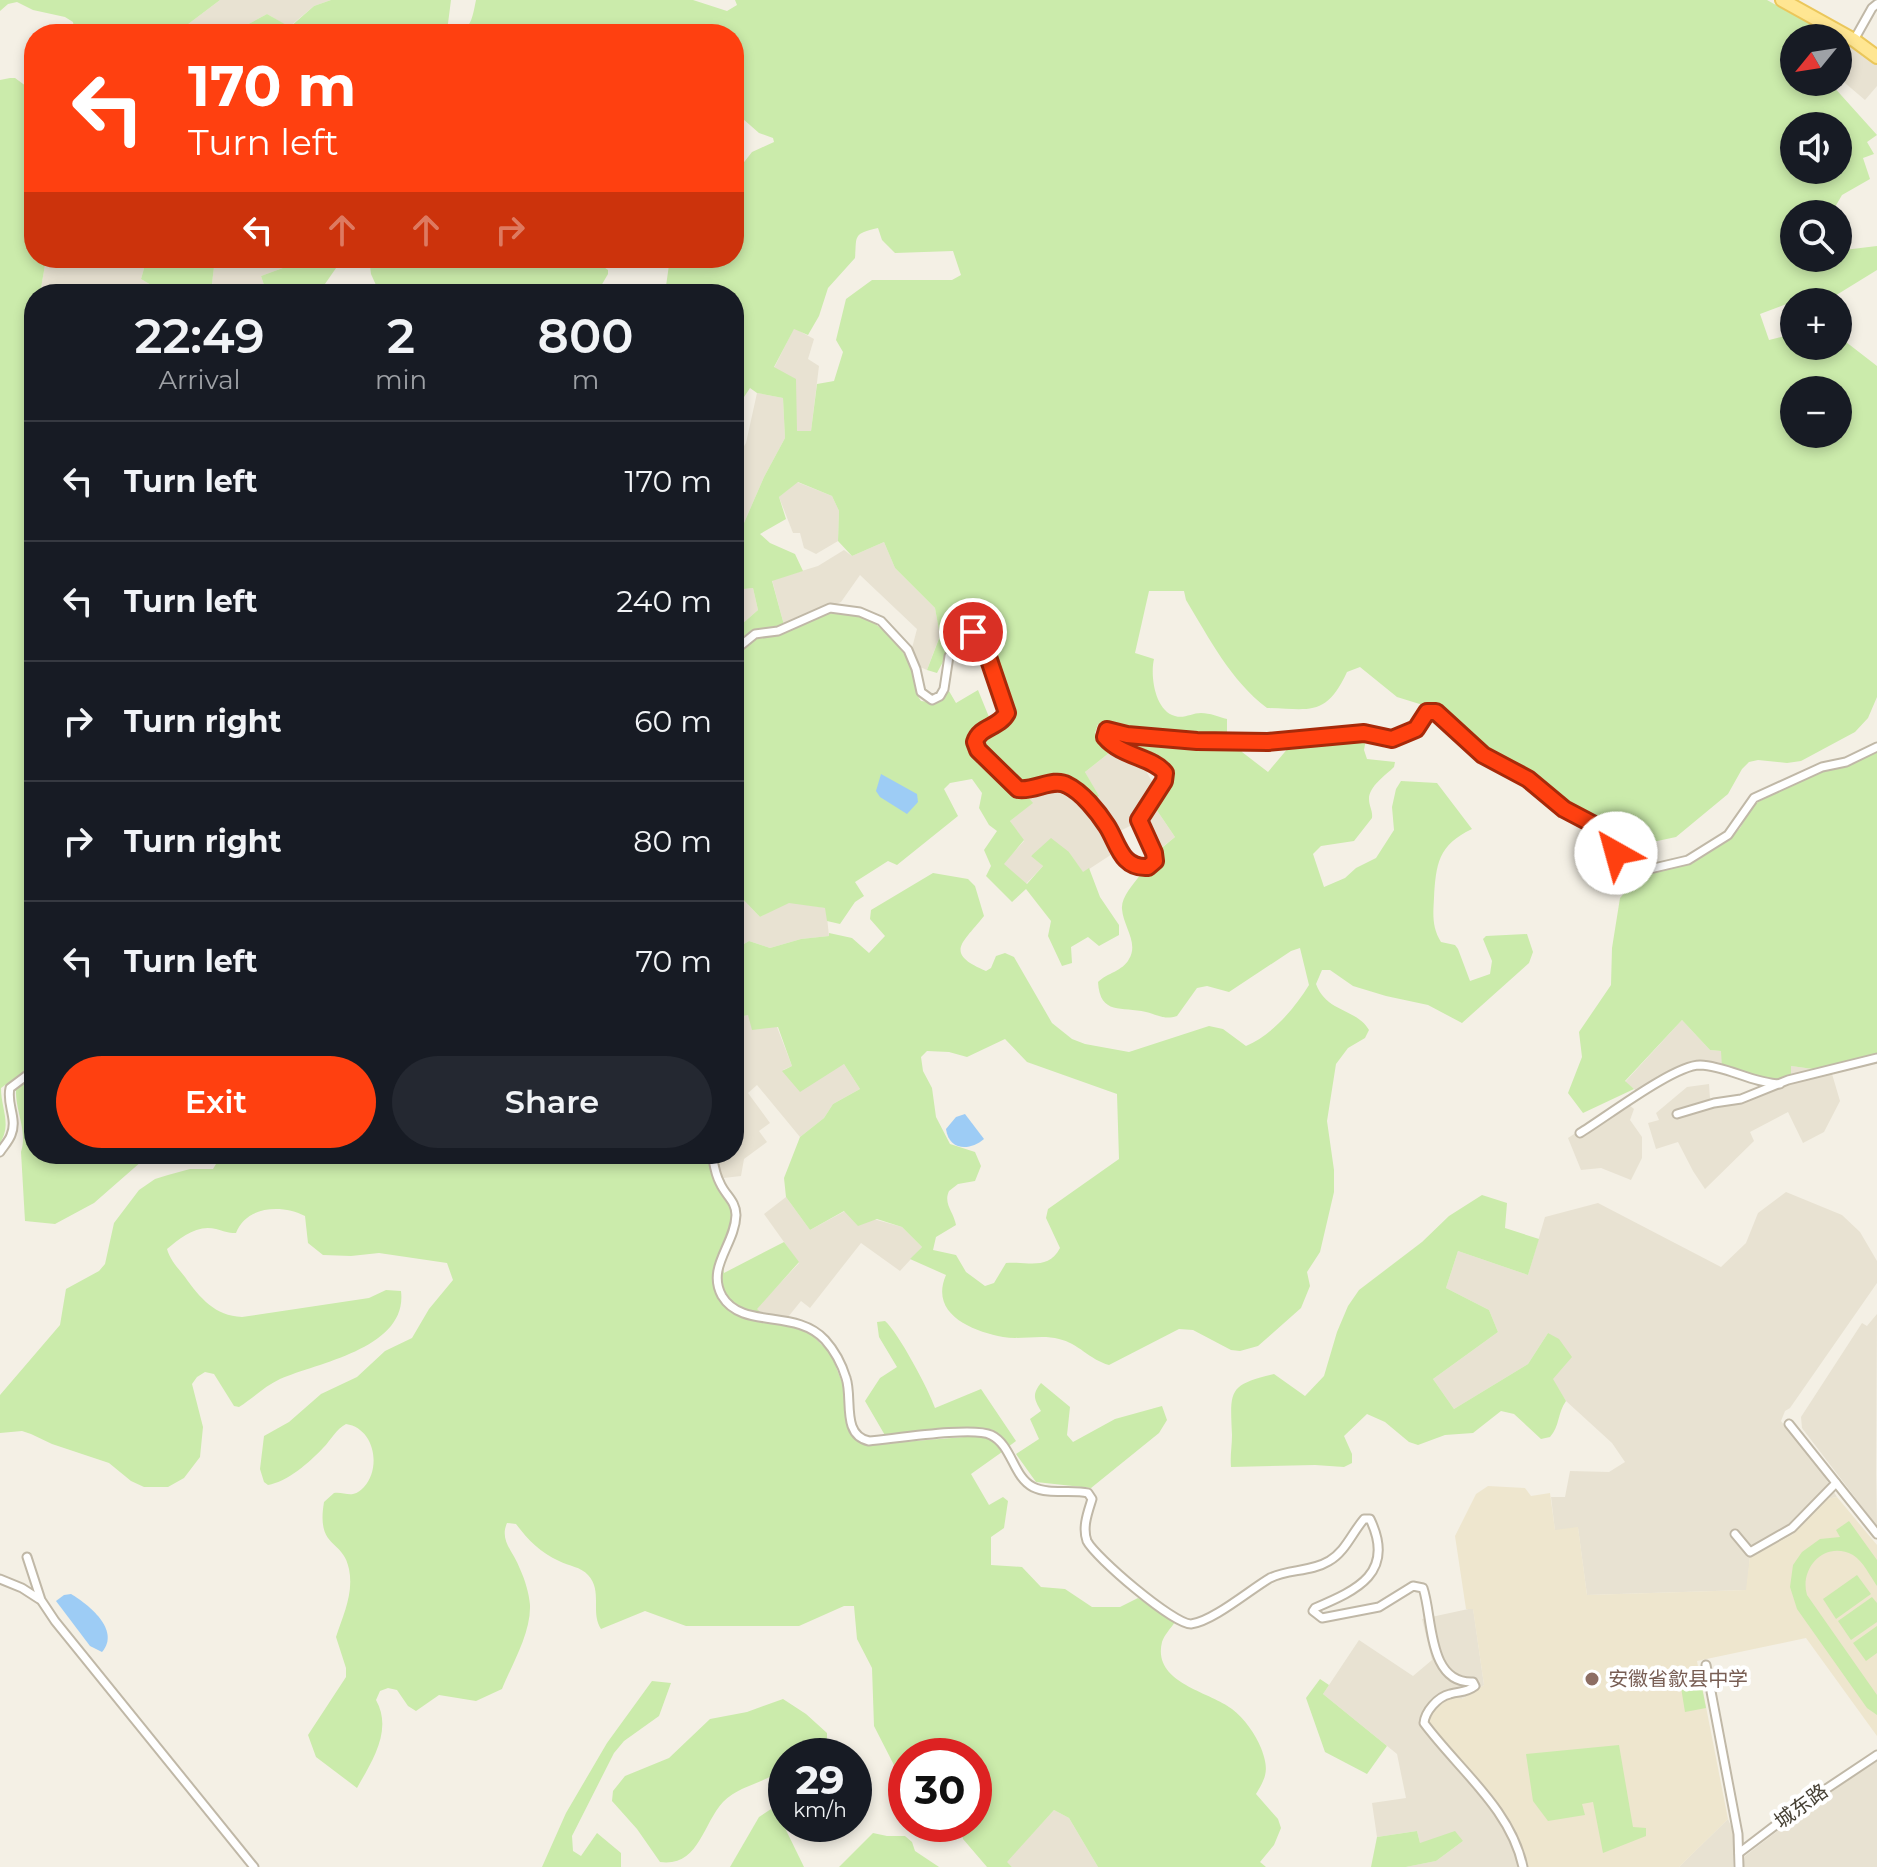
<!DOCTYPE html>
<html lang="en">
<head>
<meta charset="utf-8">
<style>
  :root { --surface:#171b24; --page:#242831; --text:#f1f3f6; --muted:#9ea1a6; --line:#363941; --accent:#ff4010 }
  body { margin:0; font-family:Montserrat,"Noto Sans SC",sans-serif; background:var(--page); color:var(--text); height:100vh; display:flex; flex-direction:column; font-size:30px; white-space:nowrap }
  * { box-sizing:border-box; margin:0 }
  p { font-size:26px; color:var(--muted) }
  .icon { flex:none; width:44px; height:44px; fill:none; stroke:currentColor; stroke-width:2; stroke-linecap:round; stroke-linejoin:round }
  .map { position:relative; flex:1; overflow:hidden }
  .side { position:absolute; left:24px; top:284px; width:720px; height:880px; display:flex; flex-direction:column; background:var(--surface); border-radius:32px; box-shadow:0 4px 12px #0003 }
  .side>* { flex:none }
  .guide { position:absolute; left:24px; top:24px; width:720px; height:244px; border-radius:32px; box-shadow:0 4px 12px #0003; background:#ff4010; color:#fff; overflow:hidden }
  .needle { width:52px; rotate:240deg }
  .fabs { position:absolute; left:1780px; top:24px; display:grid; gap:16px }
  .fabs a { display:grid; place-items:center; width:72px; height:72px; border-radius:50%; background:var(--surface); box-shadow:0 4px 12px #0003; font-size:40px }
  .speed { position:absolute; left:768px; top:1738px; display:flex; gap:16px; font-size:40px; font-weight:700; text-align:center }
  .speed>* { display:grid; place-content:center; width:104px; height:104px; border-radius:50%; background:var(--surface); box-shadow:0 4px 12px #0003; line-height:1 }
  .speed small { font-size:20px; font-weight:400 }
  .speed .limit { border:12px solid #d22; background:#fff; color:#111 }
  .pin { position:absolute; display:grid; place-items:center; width:68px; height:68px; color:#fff; margin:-34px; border:4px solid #fff; border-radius:50%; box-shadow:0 2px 8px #0007 }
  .me { position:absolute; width:88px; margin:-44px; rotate:322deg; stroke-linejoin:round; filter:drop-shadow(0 0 6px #0008) }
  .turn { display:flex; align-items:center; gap:28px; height:168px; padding:0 32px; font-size:36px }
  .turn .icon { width:104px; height:104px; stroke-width:2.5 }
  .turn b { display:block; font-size:56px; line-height:68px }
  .lanes { display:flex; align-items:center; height:76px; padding:0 32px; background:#0003; justify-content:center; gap:40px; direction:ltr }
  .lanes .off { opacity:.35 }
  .eta { display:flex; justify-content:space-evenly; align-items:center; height:136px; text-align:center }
  .eta b { font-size:48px; font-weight:600; line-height:56px }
  .cta { display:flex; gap:16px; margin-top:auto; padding:16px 32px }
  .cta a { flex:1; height:92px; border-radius:48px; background:var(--accent); color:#fff; font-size:32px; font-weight:600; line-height:92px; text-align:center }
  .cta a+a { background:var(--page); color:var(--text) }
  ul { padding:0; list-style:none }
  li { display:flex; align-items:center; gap:24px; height:120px; padding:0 32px; border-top:2px solid var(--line) }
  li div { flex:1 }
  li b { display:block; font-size:30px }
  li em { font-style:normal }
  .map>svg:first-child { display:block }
</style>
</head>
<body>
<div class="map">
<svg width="1877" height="1867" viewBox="0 0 1877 1867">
  <rect width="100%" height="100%" fill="#f4f0e5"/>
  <g fill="#e8e2d2">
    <polygon points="220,0 331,0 314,6 289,27 267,14 230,34 175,34"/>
    <polygon points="1810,24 1849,43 1877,63 1877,86 1865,100 1838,77 1838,38 1806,38"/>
    <polygon points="50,258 147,258 141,279 166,294 40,294 45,265"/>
    <polygon points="215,258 310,258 261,276 267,294 219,294 212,284"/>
    <polygon points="794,328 814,339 808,359 819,366 811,431 797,431 774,368"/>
    <polygon points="757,393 783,398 785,438 764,477 734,546 734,462 746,443"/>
    <polygon points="797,482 832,496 839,511 838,541 816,554 804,548 800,533 793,533 779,497"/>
    <polygon points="884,542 895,568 935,608 940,635 927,670 920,667 911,652 917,629 860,575 841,602 784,625 772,580 818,566 844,550 852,556"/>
    <polygon points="753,588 758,610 734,631 734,590"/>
    <polygon points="1109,753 1145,769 1160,796 1154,806 1175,837 1152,855 1132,825 1120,831 1126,845 1083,873 1069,852 1031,855 1043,866 1026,884 1003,864 1024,841 1010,821 1032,803 1028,797 1059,776 1091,800 1098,795 1085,772"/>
    <polygon points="734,890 760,917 789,902 826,908 829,936 801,939 770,948 749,941 734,950"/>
    <polygon points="734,1015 735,1018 748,1015 777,1027 792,1066 783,1070 844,1064 860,1089 833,1104 824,1118 800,1137 757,1085 748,1093 770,1123 759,1131 767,1142 744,1159 741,1176 715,1179 709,1154 734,1154"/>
    <polygon points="1682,1020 1710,1050 1722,1051 1722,1067 1697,1063 1638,1092 1625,1082"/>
    <polygon points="1791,1066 1813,1069 1830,1067 1840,1101 1824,1132 1803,1143 1788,1112 1750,1132 1754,1141 1705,1189 1693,1171 1678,1142 1656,1149 1648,1123 1659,1120 1656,1113 1687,1087 1709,1084 1710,1099 1735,1096 1791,1076"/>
    <polygon points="1624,1101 1634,1109 1630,1120 1642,1137 1642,1158 1631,1180 1601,1168 1581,1170 1568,1138"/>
    <polygon points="1786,1192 1842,1215 1860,1232 1877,1261 1877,1283 1790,1408 1785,1411 1781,1421 1823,1474 1837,1497 1826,1499 1792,1535 1750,1556 1747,1590 1587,1595 1578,1528 1555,1531 1551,1497 1565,1497 1570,1471 1609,1472 1625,1462 1612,1443 1566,1401 1552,1379 1548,1333 1528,1364 1454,1409 1433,1379 1498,1332 1489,1310 1446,1288 1458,1251 1528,1275 1545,1217 1598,1203 1721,1267 1746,1243 1758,1213"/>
    <polygon points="786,1197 810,1230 845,1211 902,1227 922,1247 900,1271 861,1243 810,1308 801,1301 788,1317 764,1316 756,1309 799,1263 764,1214"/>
    <polygon points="1877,1314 1876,1474 1877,1526 1802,1428 1801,1417 1862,1323 1867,1326"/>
    <polygon points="1473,1608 1484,1685 1427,1721 1501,1811 1521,1844 1528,1867 1406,1867 1436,1861 1463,1841 1420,1843 1417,1831 1377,1837 1372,1803 1406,1798 1397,1754 1323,1694 1359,1640 1413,1676 1432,1660 1422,1619"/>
    <polygon points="1877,1761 1877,1867 1743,1867 1745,1856 1836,1786"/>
    <polygon points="1054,1810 1069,1818 1098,1867 1012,1867 1006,1862"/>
    <polygon points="1728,1819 1733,1831 1733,1867 1679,1867"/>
  </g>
  <polygon fill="#eee6ce" points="1488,1486 1525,1488 1531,1496 1550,1493 1555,1530 1578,1527 1587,1595 1746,1590 1750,1556 1792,1535 1826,1499 1837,1497 1877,1545 1877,1736 1806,1638 1697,1661 1728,1819 1679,1867 1528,1867 1521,1844 1501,1811 1427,1721 1429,1714 1448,1696 1462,1699 1484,1685 1473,1609 1466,1609 1455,1536 1476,1494"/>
  <g fill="#cbebab" fill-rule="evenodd">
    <polygon points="0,0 220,0 175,34 126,34 123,31 119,34 75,34 73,22 65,17 33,10 17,2 8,4 0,11"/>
    <polygon points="331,0 451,0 447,31 455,34 230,34 267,14 290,27 314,6"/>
    <path d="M 476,0 L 693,0 L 727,11 L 737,5 L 735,0 L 1767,0 L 1810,24 L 1806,38 L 1794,38 L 1794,82 L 1834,82 L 1832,85 L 1877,135 L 1867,142 L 1874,154 L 1863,158 L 1870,179 L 1842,195 L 1831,214 L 1794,214 L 1794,258 L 1838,258 L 1838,234 L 1844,250 L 1877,246 L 1877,270 L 1825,302 L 1813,294 L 1760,314 L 1769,340 L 1794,334 L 1794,346 L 1838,346 L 1838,340 L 1846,342 L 1877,366 L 1877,697 L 1868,718 L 1855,732 L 1801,761 L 1787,763 L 1758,760 L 1749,762 L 1742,769 L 1728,794 L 1676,837 L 1648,843 L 1615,843 L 1601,823 L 1568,807 L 1540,782 L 1481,751 L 1439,710 L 1397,697 L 1360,667 L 1347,672 C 1326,717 1311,709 1267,708 C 1231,681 1209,638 1186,600 L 1184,591 L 1149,591 L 1135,653 L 1154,659 C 1150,676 1155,711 1175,716 C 1184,719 1192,713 1201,713 C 1210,713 1219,717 1227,719 L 1227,734 L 1152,731 L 1107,722 L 1098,724 L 1095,733 L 1109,753 L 1085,772 L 1099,796 L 1091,800 L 1059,776 C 1049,783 1029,786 1018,783 L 980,744 L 982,737 L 1003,727 L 1009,718 L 990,649 L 1005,645 L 996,618 L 979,622 L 981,630 L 974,628 C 956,635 946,657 937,673 L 927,670 L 940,636 L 935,608 L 895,568 L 884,542 L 852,556 L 838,541 L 839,511 L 832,496 L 798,482 L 779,497 L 786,519 L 760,534 L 770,543 L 795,554 L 803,571 L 772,581 L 784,625 L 752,630 L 734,645 L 734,631 L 758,610 L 753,588 L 734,590 L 734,546 L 764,477 L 785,438 L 783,398 L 757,393 L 750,388 L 734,412 L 734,294 L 630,294 L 666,286 L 670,258 L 734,258 L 734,175 L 752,152 L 774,142 L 773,138 L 759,133 L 734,111 L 734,34 L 457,34 C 472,29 473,14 476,0 ZM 1794,126 L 1838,126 L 1838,170 L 1794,170 ZM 878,228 L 882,240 L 895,253 L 953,251 L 961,275 L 952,280 L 872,280 L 846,299 L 836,340 L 843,352 L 834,381 L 817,384 L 811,431 L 797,431 L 796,379 L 774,367 L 794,329 L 808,335 L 819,316 L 828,288 L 855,258 C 857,236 852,234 878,228 ZM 1794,390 L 1838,390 L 1838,434 L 1794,434 Z"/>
    <path d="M 10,78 L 15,78 L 34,92 L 34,258 L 50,258 L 45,265 L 40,294 L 34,294 L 34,1064 L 1,1088 C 1,1109 12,1124 0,1143 L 0,80 Z"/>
    <polygon points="147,258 215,258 212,284 219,294 166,294 141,279"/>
    <polygon points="310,258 343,258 318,294 267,294 261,276"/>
    <polygon points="369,258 591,258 608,270 608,274 601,286 588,294 380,294 371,274"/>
    <path d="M 832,611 C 843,614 858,615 869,620 C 883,627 909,655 913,671 C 916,682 914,692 921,701 L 937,703 L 949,691 L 956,703 L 978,690 L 991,722 L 972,731 L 972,747 L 1012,792 L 1028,797 L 1033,803 L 1010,821 L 1024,840 L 1004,864 L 1027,884 L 1043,866 L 1031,856 L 1051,838 L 1069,852 L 1083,872 L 1089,868 L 1100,897 L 1119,925 L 1119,935 L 1099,946 L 1088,937 L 1071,947 L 1072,963 L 1062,966 L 1048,936 L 1051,921 L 1026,889 L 1012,902 L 986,876 L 991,866 L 984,850 L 997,831 L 989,825 L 979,808 L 982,793 L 972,779 L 950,783 L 944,789 L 958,816 L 897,865 L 888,861 L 855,882 L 864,896 L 855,902 L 840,924 L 827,921 L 825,908 L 789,903 L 760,917 L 734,890 L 734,694 L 740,693 L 739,670 L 734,670 L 734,659 L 738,653 L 755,637 L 781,635 L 825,612 Z"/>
    <path d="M 1112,735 L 1204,747 L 1240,747 L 1242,752 L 1268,772 L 1289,747 L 1355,737 L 1366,739 L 1364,750 L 1367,759 L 1395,762 L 1394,767 C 1386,775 1369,786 1369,799 C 1369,806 1373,811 1372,818 L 1354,841 L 1321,846 L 1313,854 L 1324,887 L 1345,878 L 1356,868 L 1376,858 L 1394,830 L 1392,807 L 1396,789 L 1401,781 L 1437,783 L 1472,829 C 1438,845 1436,864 1434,898 C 1433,915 1432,927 1441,942 L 1455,945 L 1458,949 L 1470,981 L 1490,974 L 1492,961 L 1483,939 L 1486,936 L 1527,934 L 1533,952 L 1529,963 L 1462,1023 L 1428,1005 L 1386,996 L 1353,986 L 1330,970 L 1322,970 L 1316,984 C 1327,1013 1356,1008 1369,1030 L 1365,1038 L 1348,1048 L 1336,1064 L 1327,1121 L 1334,1170 L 1334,1192 L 1320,1252 L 1307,1272 L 1310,1286 L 1301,1308 L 1258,1346 L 1240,1351 L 1231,1350 L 1193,1330 L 1179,1329 L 1109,1365 C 1090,1360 1078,1343 1059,1339 C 1042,1334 1021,1340 1003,1337 C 972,1331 929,1314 946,1275 L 910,1259 L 922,1247 L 902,1227 L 877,1219 L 858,1226 L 844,1211 L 810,1230 L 786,1197 L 784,1178 L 800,1137 L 824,1118 L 833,1104 L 860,1089 L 844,1064 L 800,1092 L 782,1071 L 792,1066 L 778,1027 L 752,1030 L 748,1015 L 735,1018 L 734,950 L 749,941 L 770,948 L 801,939 L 829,936 L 829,933 L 852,938 L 869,953 L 885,936 L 870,919 L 871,910 L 933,873 L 968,879 L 975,886 L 984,916 C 963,943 943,953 986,971 L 991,968 L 996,956 L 1005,953 L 1014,957 L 1052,1023 L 1072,1039 L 1085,1044 L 1129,1052 L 1209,1026 L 1223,1029 L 1246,1046 C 1272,1035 1295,1008 1309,985 L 1300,948 L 1291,951 L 1229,992 L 1207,986 L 1197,988 L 1177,1016 C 1164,1020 1158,1015 1146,1012 C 1122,1006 1100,1016 1098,982 C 1107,973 1123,971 1129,959 C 1139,943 1123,926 1122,909 C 1121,897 1133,885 1140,875 L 1148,875 L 1158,868 L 1158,851 L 1175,837 L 1154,806 L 1167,783 L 1167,771 L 1162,763 L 1133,751 L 1113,739 ZM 1005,1039 L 1027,1062 L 1117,1094 L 1119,1159 L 1048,1209 L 1046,1218 L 1060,1248 C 1048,1271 1027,1261 1006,1263 L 994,1283 L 985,1286 L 966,1272 L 956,1255 L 933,1250 L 936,1237 L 956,1225 C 954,1212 943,1204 949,1191 L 958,1184 L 975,1181 L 981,1166 L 975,1152 L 950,1144 L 936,1117 L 932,1088 L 923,1071 L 921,1057 L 927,1051 L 949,1052 L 967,1057 Z"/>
    <polygon points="1877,748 1877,1055 1813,1069 1791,1066 1791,1076 1776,1082 1722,1067 1721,1051 1710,1050 1682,1020 1625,1081 1634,1089 1583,1113 1568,1093 1582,1057 1579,1032 1611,985 1612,948 1620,898 1629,888 1651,872 1691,864 1729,840 1740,828 1754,804 1821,770"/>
    <path d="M 34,1077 L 34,1154 L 150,1154 L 94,1203 L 55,1224 L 25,1221 L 21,1152 C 28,1132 15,1110 16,1089 Z"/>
    <path d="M 222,1154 L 709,1154 L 715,1179 L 721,1179 C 743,1208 740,1215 728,1249 C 724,1258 722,1264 724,1273 L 784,1242 L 799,1262 L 757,1309 L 765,1316 L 788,1317 L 788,1322 L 809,1332 L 831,1354 L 845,1390 L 847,1424 L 854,1436 L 862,1442 L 902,1442 L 977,1436 L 991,1438 L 1002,1452 L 971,1474 L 989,1505 L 1003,1497 L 1008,1501 L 1004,1528 L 991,1537 L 991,1565 L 1022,1567 L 1041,1587 L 1065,1589 L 1092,1607 L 1120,1607 L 1138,1598 L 1175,1622 C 1171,1628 1164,1635 1162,1642 C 1152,1683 1209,1691 1232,1709 C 1244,1718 1256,1735 1261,1748 C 1269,1769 1267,1776 1256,1794 L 1278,1819 L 1281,1828 L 1274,1845 L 1260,1862 L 1266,1867 L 1098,1867 L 1069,1818 L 1054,1810 L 1007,1862 L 1012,1867 L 987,1867 L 963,1839 L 958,1824 L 974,1824 L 974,1756 L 906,1756 L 906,1775 L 896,1769 L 874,1726 L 872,1668 L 857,1639 L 854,1606 L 844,1606 L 799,1626 L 686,1626 L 645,1611 L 601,1629 C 590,1612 603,1591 588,1575 C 581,1567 569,1566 559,1561 C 541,1553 528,1540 516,1524 L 507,1523 C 499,1541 514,1552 520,1569 C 525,1580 529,1593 530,1605 C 531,1633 512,1664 502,1689 L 476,1701 L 439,1695 L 416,1711 L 408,1706 L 397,1690 L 388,1688 L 380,1691 L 376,1700 C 393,1730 372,1761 357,1788 L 316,1757 L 308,1735 L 346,1677 L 346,1668 L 336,1637 C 343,1615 354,1594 349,1569 C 343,1538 316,1550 324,1502 L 334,1493 C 341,1492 347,1495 353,1494 C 358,1493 361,1490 364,1487 C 382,1467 374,1428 346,1424 C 336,1429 331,1440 323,1448 C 310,1462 287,1482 268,1485 L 264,1482 L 260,1469 L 264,1436 L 289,1422 L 321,1394 L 357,1377 L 385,1351 L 412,1338 L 429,1309 L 453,1280 L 447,1263 L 379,1253 L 351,1256 L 323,1255 L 308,1243 L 305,1216 C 282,1204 246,1206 236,1233 C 227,1233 224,1231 216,1229 C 197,1224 180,1238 167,1249 C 170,1260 178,1268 185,1277 C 200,1298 215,1316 242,1317 L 369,1298 L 386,1290 L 401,1291 C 408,1348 320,1362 280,1379 C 265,1386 253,1398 239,1407 L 234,1406 L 214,1374 L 205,1372 L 197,1377 L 192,1384 L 203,1427 L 200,1457 L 184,1478 L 168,1487 L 144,1487 L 131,1481 L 109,1463 L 52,1444 L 31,1434 L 22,1431 L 0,1433 L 0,1395 L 60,1325 L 66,1289 L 99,1271 L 105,1264 L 114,1223 L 139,1190 L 155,1179 L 168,1175 L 190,1169 L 213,1169 Z"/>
    <path d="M 1482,1195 L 1507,1203 L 1505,1228 L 1539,1239 L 1528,1275 L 1458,1251 L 1446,1288 L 1489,1310 L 1498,1332 L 1433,1379 L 1454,1409 L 1528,1364 L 1548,1333 L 1559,1339 L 1572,1357 L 1553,1379 L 1566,1401 C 1557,1414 1560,1426 1550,1437 L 1541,1439 L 1514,1414 L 1501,1411 L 1473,1433 L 1445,1435 L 1418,1445 L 1409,1442 L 1385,1422 L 1367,1414 L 1344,1436 L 1352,1454 L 1352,1463 L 1344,1467 L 1315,1465 L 1231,1467 C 1230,1456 1232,1446 1232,1435 C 1230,1390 1228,1385 1274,1374 L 1305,1396 L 1324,1376 L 1337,1332 L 1348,1306 L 1359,1290 L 1422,1242 L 1449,1216 Z"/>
    <path d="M 885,1321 C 898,1332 929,1390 935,1408 L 981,1389 L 1016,1441 L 1008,1447 L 993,1430 L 980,1428 L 886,1437 L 865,1401 L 880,1378 L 897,1367 L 879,1337 L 877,1322 Z"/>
    <path d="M 1041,1383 L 1070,1407 L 1067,1435 L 1073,1442 L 1115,1419 L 1162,1406 L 1167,1420 L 1159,1433 L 1091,1488 L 1036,1482 L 1016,1454 L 1039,1439 L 1030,1419 L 1041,1411 C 1034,1399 1032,1394 1041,1383 Z"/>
    <path d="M 1849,1521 L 1877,1560 L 1877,1586 C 1870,1576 1863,1561 1853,1555 C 1825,1540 1799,1568 1807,1595 L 1877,1695 L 1877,1715 L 1867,1708 L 1797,1609 L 1790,1587 L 1793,1565 L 1802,1552 L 1820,1539 L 1840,1537 L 1836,1530 Z"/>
    <polygon points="1857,1575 1871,1594 1836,1619 1823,1599"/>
    <polygon points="1872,1597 1877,1603 1877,1622 1851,1640 1838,1621"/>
    <polygon points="1877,1626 1877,1653 1866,1661 1853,1643"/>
    <polygon points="1699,1672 1706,1708 1685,1712 1679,1675"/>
    <polygon points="1320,1679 1329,1685 1323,1694 1387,1746 1367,1774 1325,1752 1306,1698"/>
    <polygon points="652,1681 671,1683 659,1716 624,1741 614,1753 572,1836 573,1851 581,1856 597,1833 621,1853 621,1867 542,1867 566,1813 607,1743"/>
    <path d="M 783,1699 L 806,1714 L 827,1733 L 827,1742 L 821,1748 C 807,1744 797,1743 790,1756 L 786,1756 L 786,1764 C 770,1784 741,1783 723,1802 C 702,1825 699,1867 660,1862 L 637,1829 L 612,1801 L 613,1791 L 625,1776 L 669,1758 L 710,1719 L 747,1712 Z"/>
    <polygon points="1619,1745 1633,1827 1646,1828 1646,1836 1603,1853 1593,1802 1582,1804 1585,1815 1548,1821 1533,1801 1526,1754"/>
    <polygon points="771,1809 785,1828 804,1867 730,1867 759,1817"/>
    <polygon points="1417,1831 1420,1843 1455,1831 1463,1841 1436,1861 1406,1867 1371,1867 1377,1837"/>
    <polygon points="873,1833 887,1836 905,1836 912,1842 915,1851 939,1867 839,1867"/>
  </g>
  <g fill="#9dccf5">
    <polygon points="881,774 917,794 918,802 907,814 880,797 876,791"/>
    <path d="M 965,1114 L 984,1139 C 970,1151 949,1151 946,1129 L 956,1117 Z"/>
    <path d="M 71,1594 C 88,1604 121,1630 102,1652 L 90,1646 L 56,1601 L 64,1595 Z"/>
  </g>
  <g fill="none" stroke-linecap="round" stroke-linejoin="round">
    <g stroke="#c0b8a7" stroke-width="11">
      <g id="street">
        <polyline points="1854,40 1872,8 1877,4"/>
        <path d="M 734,651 L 755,634 L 778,631 L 830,608 L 860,612 L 881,621 L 908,650 L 916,669 L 921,692 L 932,700 L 940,696 L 944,689 L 949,656 L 968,634 L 976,633 L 984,645 L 1007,713 C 1000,729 981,726 975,742 L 978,750 L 1018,789 C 1034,792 1053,777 1068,785 C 1082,792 1098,812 1107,826 C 1118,843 1119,863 1142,867 L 1151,865 L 1155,858 L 1139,820 L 1164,781 L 1165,773 C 1153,757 1122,757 1105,737 L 1107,730 L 1127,735 L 1197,741 L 1268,742 L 1364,733 L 1392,739 L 1416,729 L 1427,712 L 1436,712 L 1483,755 L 1528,779 L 1564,809 L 1602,829 L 1625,866 L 1637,872 L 1688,860 L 1728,835 L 1754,798 L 1822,767 L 1846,762 L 1877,747"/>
        <polyline points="1677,1114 1714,1103 1741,1099 1788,1080 1877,1058"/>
        <path d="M 1580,1133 C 1605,1118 1674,1065 1700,1065 C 1727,1066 1752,1083 1780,1084"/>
        <path d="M 0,1152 C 3,1147 9,1141 11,1135 C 18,1119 6,1104 10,1088 L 34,1070"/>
        <path d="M 712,1154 C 714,1164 715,1174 720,1183 C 725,1195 736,1201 736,1215 C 735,1245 706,1267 722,1296 C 742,1330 796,1308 825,1340 C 834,1350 842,1365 846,1378 C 853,1398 841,1435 869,1441 C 893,1439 973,1426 991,1435 C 1012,1445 1013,1477 1033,1487 C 1049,1495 1072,1489 1088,1493 L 1092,1499 C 1088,1512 1082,1527 1087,1541 C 1095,1557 1173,1624 1191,1624 C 1212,1622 1251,1589 1270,1578 C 1288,1569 1311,1572 1329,1561 C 1345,1552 1352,1533 1364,1519 L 1370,1519 C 1396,1573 1357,1590 1315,1608 L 1313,1611 L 1322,1618 L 1379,1607 L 1413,1586 L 1423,1588 C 1433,1616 1427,1684 1473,1682 L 1475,1686 C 1466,1693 1460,1691 1450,1694 C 1437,1697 1425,1712 1424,1723 C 1458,1769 1511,1809 1523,1867"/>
        <polyline points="1789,1424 1877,1534"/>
        <polyline points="1735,1534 1750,1552 1792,1528 1836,1483"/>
        <polyline points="27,1557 41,1600 55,1621 254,1867"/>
        <polyline points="0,1579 22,1588 39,1599"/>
        <polyline points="1706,1665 1738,1834 1739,1867"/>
        <polyline points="1739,1853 1802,1805 1877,1755"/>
      </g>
    </g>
    <g stroke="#ebc75b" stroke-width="16">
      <polyline id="primary" points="1782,0 1854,40 1877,57"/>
    </g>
    <use href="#street" stroke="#fff" stroke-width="7"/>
    <use href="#primary" stroke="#ffe692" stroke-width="12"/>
  </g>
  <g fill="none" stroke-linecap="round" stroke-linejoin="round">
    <g stroke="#a62a0a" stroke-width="20">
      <path id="route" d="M 973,632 L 980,637 L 984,645 L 1007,713 C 999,728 980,726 975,742 L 978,750 L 1018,789 C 1034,792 1053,777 1067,785 C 1082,792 1098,812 1107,826 C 1118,843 1121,869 1148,867 L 1155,861 L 1154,853 L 1139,820 L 1164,781 L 1165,773 C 1153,757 1122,757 1105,737 L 1107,730 L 1127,735 L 1197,741 L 1268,742 L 1364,733 L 1392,739 L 1416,729 L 1427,712 L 1436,712 L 1483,755 L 1528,779 L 1564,809 L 1602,829 L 1616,853"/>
    </g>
    <use href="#route" stroke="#ff4010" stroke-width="14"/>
  </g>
  <circle fill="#8d6e63" stroke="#fff" stroke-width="3" cx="1592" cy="1679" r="8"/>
  <g text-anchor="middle" stroke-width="8" stroke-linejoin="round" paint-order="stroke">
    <g font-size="20" fill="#785e54" stroke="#fff" text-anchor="start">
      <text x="1608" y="1686">安徽省歙县中学</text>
    </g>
    <g font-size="20" fill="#464034" stroke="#fff">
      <text transform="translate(1801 1806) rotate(-36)" y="7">城东路</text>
    </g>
  </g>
</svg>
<div class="fabs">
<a><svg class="needle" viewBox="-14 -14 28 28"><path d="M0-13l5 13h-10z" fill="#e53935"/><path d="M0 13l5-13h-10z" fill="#9ea1a6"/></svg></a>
<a><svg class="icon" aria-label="sound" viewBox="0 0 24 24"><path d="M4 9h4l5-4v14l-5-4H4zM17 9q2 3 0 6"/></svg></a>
<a><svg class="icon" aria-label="search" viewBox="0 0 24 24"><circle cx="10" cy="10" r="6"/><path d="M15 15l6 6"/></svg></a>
<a>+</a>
<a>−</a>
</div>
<div class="speed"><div>29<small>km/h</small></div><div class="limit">30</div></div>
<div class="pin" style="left:973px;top:632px;background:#d93025"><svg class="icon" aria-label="arrive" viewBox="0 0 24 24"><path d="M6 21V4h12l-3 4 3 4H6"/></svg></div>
<svg class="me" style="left:1616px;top:853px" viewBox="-20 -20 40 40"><circle r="19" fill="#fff"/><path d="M0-13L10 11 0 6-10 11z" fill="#ff4010"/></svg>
<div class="guide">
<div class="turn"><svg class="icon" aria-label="left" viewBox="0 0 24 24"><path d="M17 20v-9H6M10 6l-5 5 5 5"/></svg><div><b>170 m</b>Turn left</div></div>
<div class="lanes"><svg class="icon" aria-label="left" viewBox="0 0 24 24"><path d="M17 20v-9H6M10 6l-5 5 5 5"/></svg><svg class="icon off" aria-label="ahead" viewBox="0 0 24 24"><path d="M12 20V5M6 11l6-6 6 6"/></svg><svg class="icon off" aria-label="ahead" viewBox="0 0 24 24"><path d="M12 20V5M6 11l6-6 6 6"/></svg><svg class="icon off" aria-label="right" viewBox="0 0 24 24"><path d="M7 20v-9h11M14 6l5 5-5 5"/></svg></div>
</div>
<section class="side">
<div class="eta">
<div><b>22:49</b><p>Arrival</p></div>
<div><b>2</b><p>min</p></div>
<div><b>800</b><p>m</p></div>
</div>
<ul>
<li><svg class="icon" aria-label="left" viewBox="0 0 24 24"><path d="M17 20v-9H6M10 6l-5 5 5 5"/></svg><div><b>Turn left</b></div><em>170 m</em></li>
<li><svg class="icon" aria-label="left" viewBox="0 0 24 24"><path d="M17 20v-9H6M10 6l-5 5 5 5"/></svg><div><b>Turn left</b></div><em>240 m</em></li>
<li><svg class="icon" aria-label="right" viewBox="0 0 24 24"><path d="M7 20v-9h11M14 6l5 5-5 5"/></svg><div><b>Turn right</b></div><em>60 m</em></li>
<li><svg class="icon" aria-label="right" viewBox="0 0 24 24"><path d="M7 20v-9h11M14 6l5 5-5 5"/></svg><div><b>Turn right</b></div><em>80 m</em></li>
<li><svg class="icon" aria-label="left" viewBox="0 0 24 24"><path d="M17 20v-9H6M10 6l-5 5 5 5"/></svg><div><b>Turn left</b></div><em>70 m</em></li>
</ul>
<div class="cta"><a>Exit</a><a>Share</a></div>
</section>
</div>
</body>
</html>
